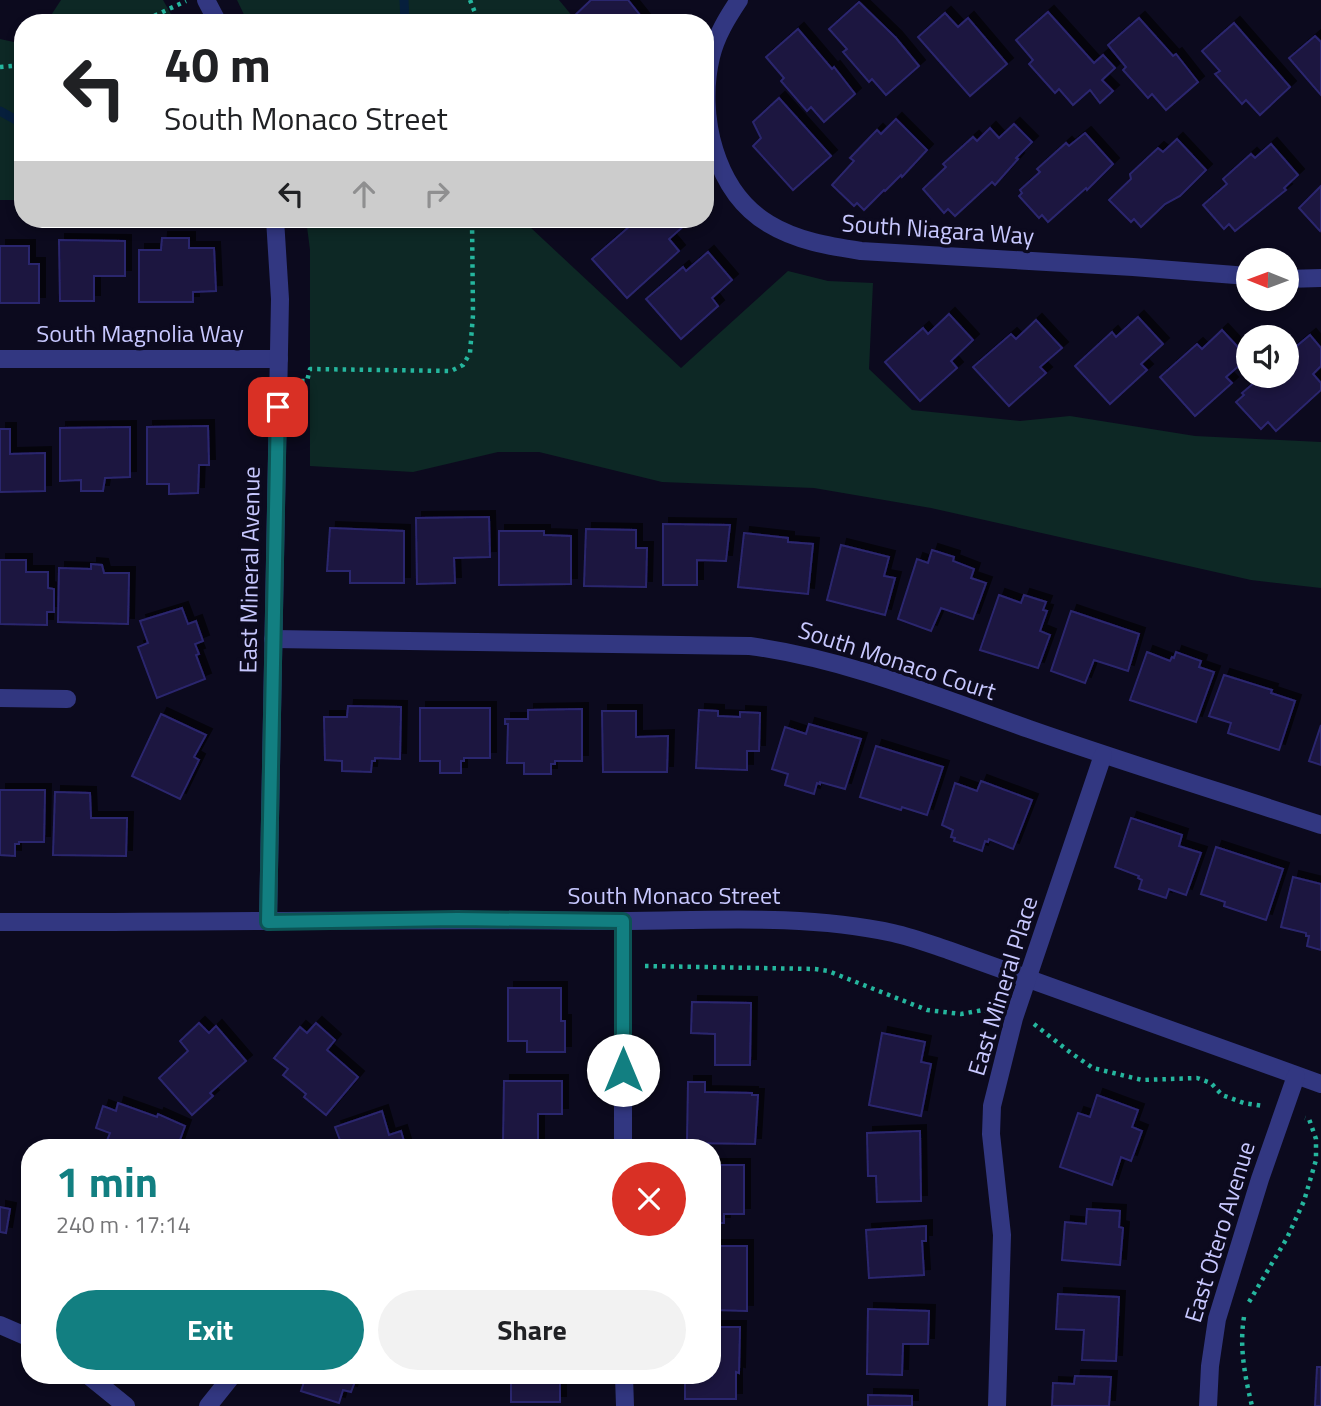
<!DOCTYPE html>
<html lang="en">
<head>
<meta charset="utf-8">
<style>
  :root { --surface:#fff; --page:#f2f2f2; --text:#202124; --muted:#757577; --accent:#127f81 }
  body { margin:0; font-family:"Titillium Web",sans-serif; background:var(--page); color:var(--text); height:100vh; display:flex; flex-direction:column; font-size:26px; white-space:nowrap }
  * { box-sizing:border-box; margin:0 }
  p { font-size:23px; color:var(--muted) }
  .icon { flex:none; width:38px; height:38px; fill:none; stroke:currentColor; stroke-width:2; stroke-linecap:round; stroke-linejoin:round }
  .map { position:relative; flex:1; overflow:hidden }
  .side { position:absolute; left:21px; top:1139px; width:700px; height:245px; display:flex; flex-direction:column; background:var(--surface); border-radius:28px; box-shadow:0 4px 10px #0003 }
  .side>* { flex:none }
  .guide { position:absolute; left:14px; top:14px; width:700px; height:214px; border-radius:28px; box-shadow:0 4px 10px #0003; background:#fff; color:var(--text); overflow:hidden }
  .needle { width:46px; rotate:271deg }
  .buttons { position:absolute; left:1236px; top:248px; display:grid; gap:14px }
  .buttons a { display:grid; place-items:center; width:63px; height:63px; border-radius:50%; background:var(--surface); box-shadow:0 4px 10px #0003; font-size:35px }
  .pin { position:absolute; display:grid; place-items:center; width:60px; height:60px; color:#fff; margin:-30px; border-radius:14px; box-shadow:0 4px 10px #0006 }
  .me { position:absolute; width:77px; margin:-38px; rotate:0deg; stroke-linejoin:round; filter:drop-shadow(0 0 5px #0008) }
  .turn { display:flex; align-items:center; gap:24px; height:147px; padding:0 35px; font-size:32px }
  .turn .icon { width:91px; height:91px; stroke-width:2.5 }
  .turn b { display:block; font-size:49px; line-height:60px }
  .lanes { display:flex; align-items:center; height:66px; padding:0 35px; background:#0003; justify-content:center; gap:35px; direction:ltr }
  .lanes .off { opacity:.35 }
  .round { display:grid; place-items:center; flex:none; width:74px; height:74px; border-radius:37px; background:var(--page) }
  .headline { display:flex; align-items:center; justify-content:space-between; height:119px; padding:0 35px }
  h1 { font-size:42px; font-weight:700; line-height:52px; color:var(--accent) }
  .cta { display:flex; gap:14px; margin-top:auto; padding:14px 35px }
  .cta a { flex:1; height:80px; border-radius:42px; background:var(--accent); color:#fff; font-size:28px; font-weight:700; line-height:80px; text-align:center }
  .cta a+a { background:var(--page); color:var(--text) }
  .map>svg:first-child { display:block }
</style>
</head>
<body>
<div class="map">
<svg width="1321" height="1406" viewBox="0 0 1321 1406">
  <defs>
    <filter id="shadow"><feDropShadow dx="6" dy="-6" stdDeviation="0" flood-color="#0009"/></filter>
  </defs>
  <rect width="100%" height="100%" fill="#0c0a1e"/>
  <g fill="#0d2825">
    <polygon points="61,0 163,0 176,23 46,23"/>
    <polygon points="237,0 559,0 578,23 248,23"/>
    <polygon points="0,39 23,44 23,200 0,200"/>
    <polygon points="306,219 538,219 530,227 681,368 788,271 828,281 873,283 869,369 912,410 1020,421 1070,416 1195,436 1321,442 1321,588 1251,580 931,508 814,488 662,482 539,452 498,452 413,472 310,466 310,250"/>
  </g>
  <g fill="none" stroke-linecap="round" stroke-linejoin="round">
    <g stroke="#061f3c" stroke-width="9">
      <polyline points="404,0 405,23"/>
      <polyline points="0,111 23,124"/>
    </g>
  </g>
  <g fill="#1a1540" stroke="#2c266e" stroke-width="2" filter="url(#shadow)">
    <polygon points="591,0 628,0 644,20 642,23 575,23 571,19"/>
    <polygon points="859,2 896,38 919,66 886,95 872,79 869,82 843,52 847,49 829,29"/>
    <polygon points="1048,12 1094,63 1103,55 1115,68 1102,80 1113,91 1100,103 1090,90 1073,105 1059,89 1055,93 1029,64 1033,60 1016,40"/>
    <polygon points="945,13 958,27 968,18 1007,64 970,96 918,37"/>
    <polygon points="1139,18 1173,56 1176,54 1198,82 1166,110 1152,94 1148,98 1123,70 1126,67 1108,45"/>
    <polygon points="1234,23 1290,87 1260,115 1246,100 1242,104 1215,74 1220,71 1202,51"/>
    <polygon points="798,29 832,69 834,67 855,94 824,122 811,107 807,111 781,81 784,78 766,57"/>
    <polygon points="1315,36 1321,42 1321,95 1289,58"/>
    <polygon points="779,98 831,156 793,190 753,146 761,138 753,122"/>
    <polygon points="896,119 927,150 902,177 901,175 885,191 884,190 864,210 857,203 854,206 832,185 854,161 850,158 877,130 881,134"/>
    <polygon points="1014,124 1032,142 1016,158 1018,159 995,185 992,182 955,216 948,209 944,213 923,189 946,167 943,164 973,137 977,141 990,128 999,138"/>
    <polygon points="1085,133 1113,164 1087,190 1086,188 1048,222 1042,215 1039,218 1019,196 1022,193 1020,190 1040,172 1037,169 1066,143 1069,146"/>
    <polygon points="1177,139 1206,170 1180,196 1165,204 1141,227 1134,219 1131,222 1109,200 1131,179 1130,174 1158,148 1163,152"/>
    <polygon points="1271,144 1298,175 1284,188 1286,190 1235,231 1229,224 1224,229 1203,205 1227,184 1223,179 1251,154 1255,158"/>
    <polygon points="1321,186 1321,229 1320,231 1299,208"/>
    <polygon points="638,219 680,219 685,225 669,239 679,251 627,298 592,259"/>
    <polygon points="162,238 189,238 189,248 214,248 216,291 193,292 193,302 139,302 139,250 161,250"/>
    <polygon points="59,240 125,241 125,276 94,276 94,301 60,301"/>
    <polygon points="0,246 29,246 29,264 39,264 39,303 0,303"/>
    <polygon points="708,252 732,280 712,298 718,306 681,339 646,299 683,267 686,271"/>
    <polygon points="949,314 973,340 951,361 957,368 920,401 885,362 923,328 928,334"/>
    <polygon points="1138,317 1163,344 1141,364 1147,370 1110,404 1075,366 1112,332 1116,337"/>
    <polygon points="1036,320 1062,348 1040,367 1046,373 1009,406 973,367 1011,334 1016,339"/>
    <polygon points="1222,330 1248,358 1226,377 1232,383 1195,416 1160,377 1197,344 1202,349"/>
    <polygon points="1310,335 1321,348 1321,366 1313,374 1321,383 1321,390 1276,431 1268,422 1261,429 1236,402 1244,395 1242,393 1262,376 1286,376 1286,355"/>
    <polygon points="208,426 209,465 199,465 198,493 169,494 169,484 147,484 147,427"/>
    <polygon points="130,427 130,477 105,478 103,491 81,491 81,480 60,481 60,428"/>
    <polygon points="0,429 10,429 10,454 45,453 45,491 0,492"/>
    <polygon points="489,517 490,557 454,558 455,583 417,584 416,518"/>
    <polygon points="663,524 730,525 726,561 697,560 697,585 663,585"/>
    <polygon points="330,528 404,531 404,583 350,583 350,571 327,571"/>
    <polygon points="586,529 636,530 636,548 647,548 646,587 584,586"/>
    <polygon points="499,531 544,531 544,535 571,536 571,584 499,585"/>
    <polygon points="744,533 788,538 788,542 813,544 808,594 738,587"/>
    <polygon points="841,545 889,557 884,576 895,578 885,615 827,600"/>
    <polygon points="932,550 954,557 953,561 974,569 971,578 986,583 973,619 941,608 931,631 898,619 917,559 928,563"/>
    <polygon points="0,560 26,560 26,572 48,572 48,588 54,589 54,612 47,612 47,625 0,624"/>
    <polygon points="91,564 102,565 104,573 129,573 128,624 58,622 59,568 91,569"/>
    <polygon points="999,595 1021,603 1024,595 1046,602 1043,610 1047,611 1040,631 1050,635 1038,668 980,650"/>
    <polygon points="182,608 188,624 196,621 203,641 195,644 199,654 196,655 205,679 157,698 138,647 148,643 140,621"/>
    <polygon points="1071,611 1139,634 1128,671 1094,660 1085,683 1051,671"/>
    <polygon points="1147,652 1170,661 1172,657 1174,658 1176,652 1201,661 1199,667 1214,672 1196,722 1130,700"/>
    <polygon points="1224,675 1272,690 1271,693 1295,701 1279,750 1228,733 1231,723 1209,716"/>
    <polygon points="348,706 401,707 400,759 375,758 375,761 372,761 371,772 342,771 342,761 325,760 324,717 347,717"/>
    <polygon points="420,708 490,708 490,758 464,758 464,761 461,761 461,773 440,773 440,761 420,761"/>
    <polygon points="582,709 582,761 555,761 555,764 551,764 551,774 524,774 524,763 507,763 508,724 505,724 505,719 528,719 528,710"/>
    <polygon points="699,710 718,711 718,716 740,717 740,712 760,713 759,751 747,751 747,770 696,768"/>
    <polygon points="602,711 636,711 636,737 668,736 667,772 603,772"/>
    <polygon points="161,714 206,735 194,757 199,760 180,799 132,776"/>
    <polygon points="809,724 861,739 845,789 820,782 820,784 817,783 814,794 785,785 788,774 772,769 785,727 806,734"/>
    <polygon points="1321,725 1321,765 1309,761"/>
    <polygon points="876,746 943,767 927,815 902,807 901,810 860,797"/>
    <polygon points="981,781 1032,800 1013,849 989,839 988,842 985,841 982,851 954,841 955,838 951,837 953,830 942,825 955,783 977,791"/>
    <polygon points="0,790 45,790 44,842 19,842 19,844 15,844 15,856 0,855"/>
    <polygon points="55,792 90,793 91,818 127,818 126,856 53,855"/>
    <polygon points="1131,818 1182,835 1179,846 1201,853 1186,895 1169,889 1166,898 1139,889 1142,880 1138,878 1139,876 1115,867"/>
    <polygon points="1216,847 1283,869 1266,920 1224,906 1225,902 1201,894"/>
    <polygon points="1293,877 1321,884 1321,950 1307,946 1309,936 1306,936 1306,933 1281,927"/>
    <polygon points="508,988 561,988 561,1021 565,1021 565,1052 527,1052 527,1041 508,1041"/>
    <polygon points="692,1002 751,1003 750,1065 715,1065 715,1034 691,1033"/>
    <polygon points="199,1023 209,1033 216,1026 246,1061 210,1093 213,1096 192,1115 159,1078 188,1051 180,1041"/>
    <polygon points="316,1023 335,1040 327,1050 358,1077 326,1115 304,1097 306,1094 283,1075 288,1069 274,1058 300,1027 307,1033"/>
    <polygon points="882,1033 925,1042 921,1062 931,1064 921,1116 869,1105"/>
    <polygon points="504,1081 562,1081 562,1114 538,1114 538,1145 503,1144"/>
    <polygon points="688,1082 705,1082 705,1092 752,1093 752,1095 758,1095 755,1144 687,1143"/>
    <polygon points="1097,1095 1138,1110 1132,1127 1142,1131 1131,1161 1121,1157 1112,1185 1060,1167 1078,1113 1090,1117"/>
    <polygon points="118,1103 157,1117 158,1114 185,1126 177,1148 104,1148 110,1133 96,1128 103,1106 116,1111"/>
    <polygon points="382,1111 389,1135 401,1131 406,1148 343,1148 335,1127"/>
    <polygon points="920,1131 921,1201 877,1202 876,1176 868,1176 867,1133"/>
    <polygon points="712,1165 744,1165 744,1214 724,1214 724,1223 712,1223"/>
    <polygon points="0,1207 10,1209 6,1233 0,1232"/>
    <polygon points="1087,1209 1120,1211 1119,1227 1123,1228 1120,1265 1062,1260 1065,1222 1086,1224"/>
    <polygon points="926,1226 926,1241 922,1241 924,1275 869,1278 866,1230"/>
    <polygon points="712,1246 747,1246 747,1311 713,1310"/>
    <polygon points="1058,1294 1119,1297 1116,1361 1082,1360 1084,1330 1056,1329"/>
    <polygon points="868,1309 929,1311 928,1344 903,1344 902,1375 867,1374"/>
    <polygon points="712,1327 740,1327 739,1373 736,1372 736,1399 685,1399 685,1376 712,1376"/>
    <polygon points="1317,1367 1321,1367 1321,1406 1315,1406"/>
    <polygon points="306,1376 357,1376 351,1392 343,1390 339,1403 301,1391"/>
    <rect x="511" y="1376" width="49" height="26"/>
    <polygon points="1075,1376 1111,1377 1109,1406 1052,1406 1053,1383 1074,1384"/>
    <polygon points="868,1395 912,1396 912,1406 868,1406"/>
  </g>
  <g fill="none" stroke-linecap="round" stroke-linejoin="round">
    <g stroke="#25b69e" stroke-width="4.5" stroke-dasharray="3.5 5" stroke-linecap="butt">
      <polyline points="470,0 479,23"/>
      <polyline points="139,23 186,1"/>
      <polyline points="0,67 23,65"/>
      <polyline points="301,381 307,381 310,369 451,371 463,365 470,353 473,315 472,219"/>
      <polyline points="645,966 815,969 828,971 927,1010 961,1014 983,1010 992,1013"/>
      <polyline points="1034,1024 1071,1053 1093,1068 1142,1080 1197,1078 1211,1083 1222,1095 1244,1103 1263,1106"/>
      <polyline points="1249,1302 1287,1238 1304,1201 1316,1160 1316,1139 1309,1119 1305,1118"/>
      <path d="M 1244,1317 C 1239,1347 1245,1377 1252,1406"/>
    </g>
    <g stroke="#323781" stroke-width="18">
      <polyline points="206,0 218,23"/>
      <path d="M 739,0 C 727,18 716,36 711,57 C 697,115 715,192 769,224 C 797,241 829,246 861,251 L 1133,267 L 1248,276"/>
      <polyline points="1286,279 1321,278"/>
      <polyline points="0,359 279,359"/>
      <path d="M 273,639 L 750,646 C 846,659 938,697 1029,729 C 1126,763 1224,793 1321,825"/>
      <polyline points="0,698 67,699"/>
      <path d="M 0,922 C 199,923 398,918 597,921 C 694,922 797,912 893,933 C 911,937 930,944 948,950 L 1321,1084"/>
      <polyline points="268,922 280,299 275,219"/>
      <polyline points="623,1148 623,921"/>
      <polyline points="0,1325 30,1338"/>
      <polyline points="89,1376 126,1406"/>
      <polyline points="624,1376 625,1406"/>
      <polyline points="208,1406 232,1376"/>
      <polyline points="997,1406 1002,1235 991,1134 992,1106 1014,1018 1103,755"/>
      <polyline points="1208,1406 1210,1366 1217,1319 1260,1179 1296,1076"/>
    </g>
  </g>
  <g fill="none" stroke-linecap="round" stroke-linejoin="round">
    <g stroke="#0c5354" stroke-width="18">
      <polyline id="route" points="278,407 268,922 457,919 623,921 623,1070"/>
    </g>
    <use href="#route" stroke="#127f81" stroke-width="12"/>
  </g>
  <g text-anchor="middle" stroke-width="7" stroke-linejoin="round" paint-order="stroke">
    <g font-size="24" fill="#c8c8ff" stroke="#0c0a1e">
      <text transform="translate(938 230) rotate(4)" y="8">South Niagara Way</text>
      <text x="140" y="342">South Magnolia Way</text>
      <text transform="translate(250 570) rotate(-89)" y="8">East Mineral Avenue</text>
      <text transform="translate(897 661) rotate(18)" y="8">South Monaco Court</text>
      <text x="674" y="904">South Monaco Street</text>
      <text transform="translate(1003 986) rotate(-73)" y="8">East Mineral Place</text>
      <text transform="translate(1220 1232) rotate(-73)" y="8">East Otero Avenue</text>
    </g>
  </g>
</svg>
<div class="buttons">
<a><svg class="needle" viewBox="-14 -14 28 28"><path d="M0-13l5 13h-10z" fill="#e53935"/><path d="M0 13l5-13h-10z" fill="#757577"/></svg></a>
<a><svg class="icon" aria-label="sound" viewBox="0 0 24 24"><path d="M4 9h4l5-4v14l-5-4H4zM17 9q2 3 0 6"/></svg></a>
</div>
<div class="pin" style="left:278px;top:407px;background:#d93025"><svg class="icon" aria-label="arrive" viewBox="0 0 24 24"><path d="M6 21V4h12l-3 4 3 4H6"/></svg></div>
<svg class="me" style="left:623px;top:1070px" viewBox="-20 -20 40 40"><circle r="19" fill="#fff"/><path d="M0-13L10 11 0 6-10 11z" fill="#127f81"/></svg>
<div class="guide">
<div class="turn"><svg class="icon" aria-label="left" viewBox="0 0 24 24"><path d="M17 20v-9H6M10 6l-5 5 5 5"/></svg><div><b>40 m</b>South Monaco Street</div></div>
<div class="lanes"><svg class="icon" aria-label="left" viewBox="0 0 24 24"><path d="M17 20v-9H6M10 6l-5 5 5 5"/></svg><svg class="icon off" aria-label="ahead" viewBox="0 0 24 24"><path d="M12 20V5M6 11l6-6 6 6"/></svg><svg class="icon off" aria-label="right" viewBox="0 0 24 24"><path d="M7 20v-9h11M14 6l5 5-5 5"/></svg></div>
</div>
<section class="side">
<div class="headline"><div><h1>1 min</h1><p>240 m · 17:14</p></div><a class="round" style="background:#d93025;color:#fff"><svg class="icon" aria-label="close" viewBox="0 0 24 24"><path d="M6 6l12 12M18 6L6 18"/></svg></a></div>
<div class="cta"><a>Exit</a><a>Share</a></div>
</section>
</div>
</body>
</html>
